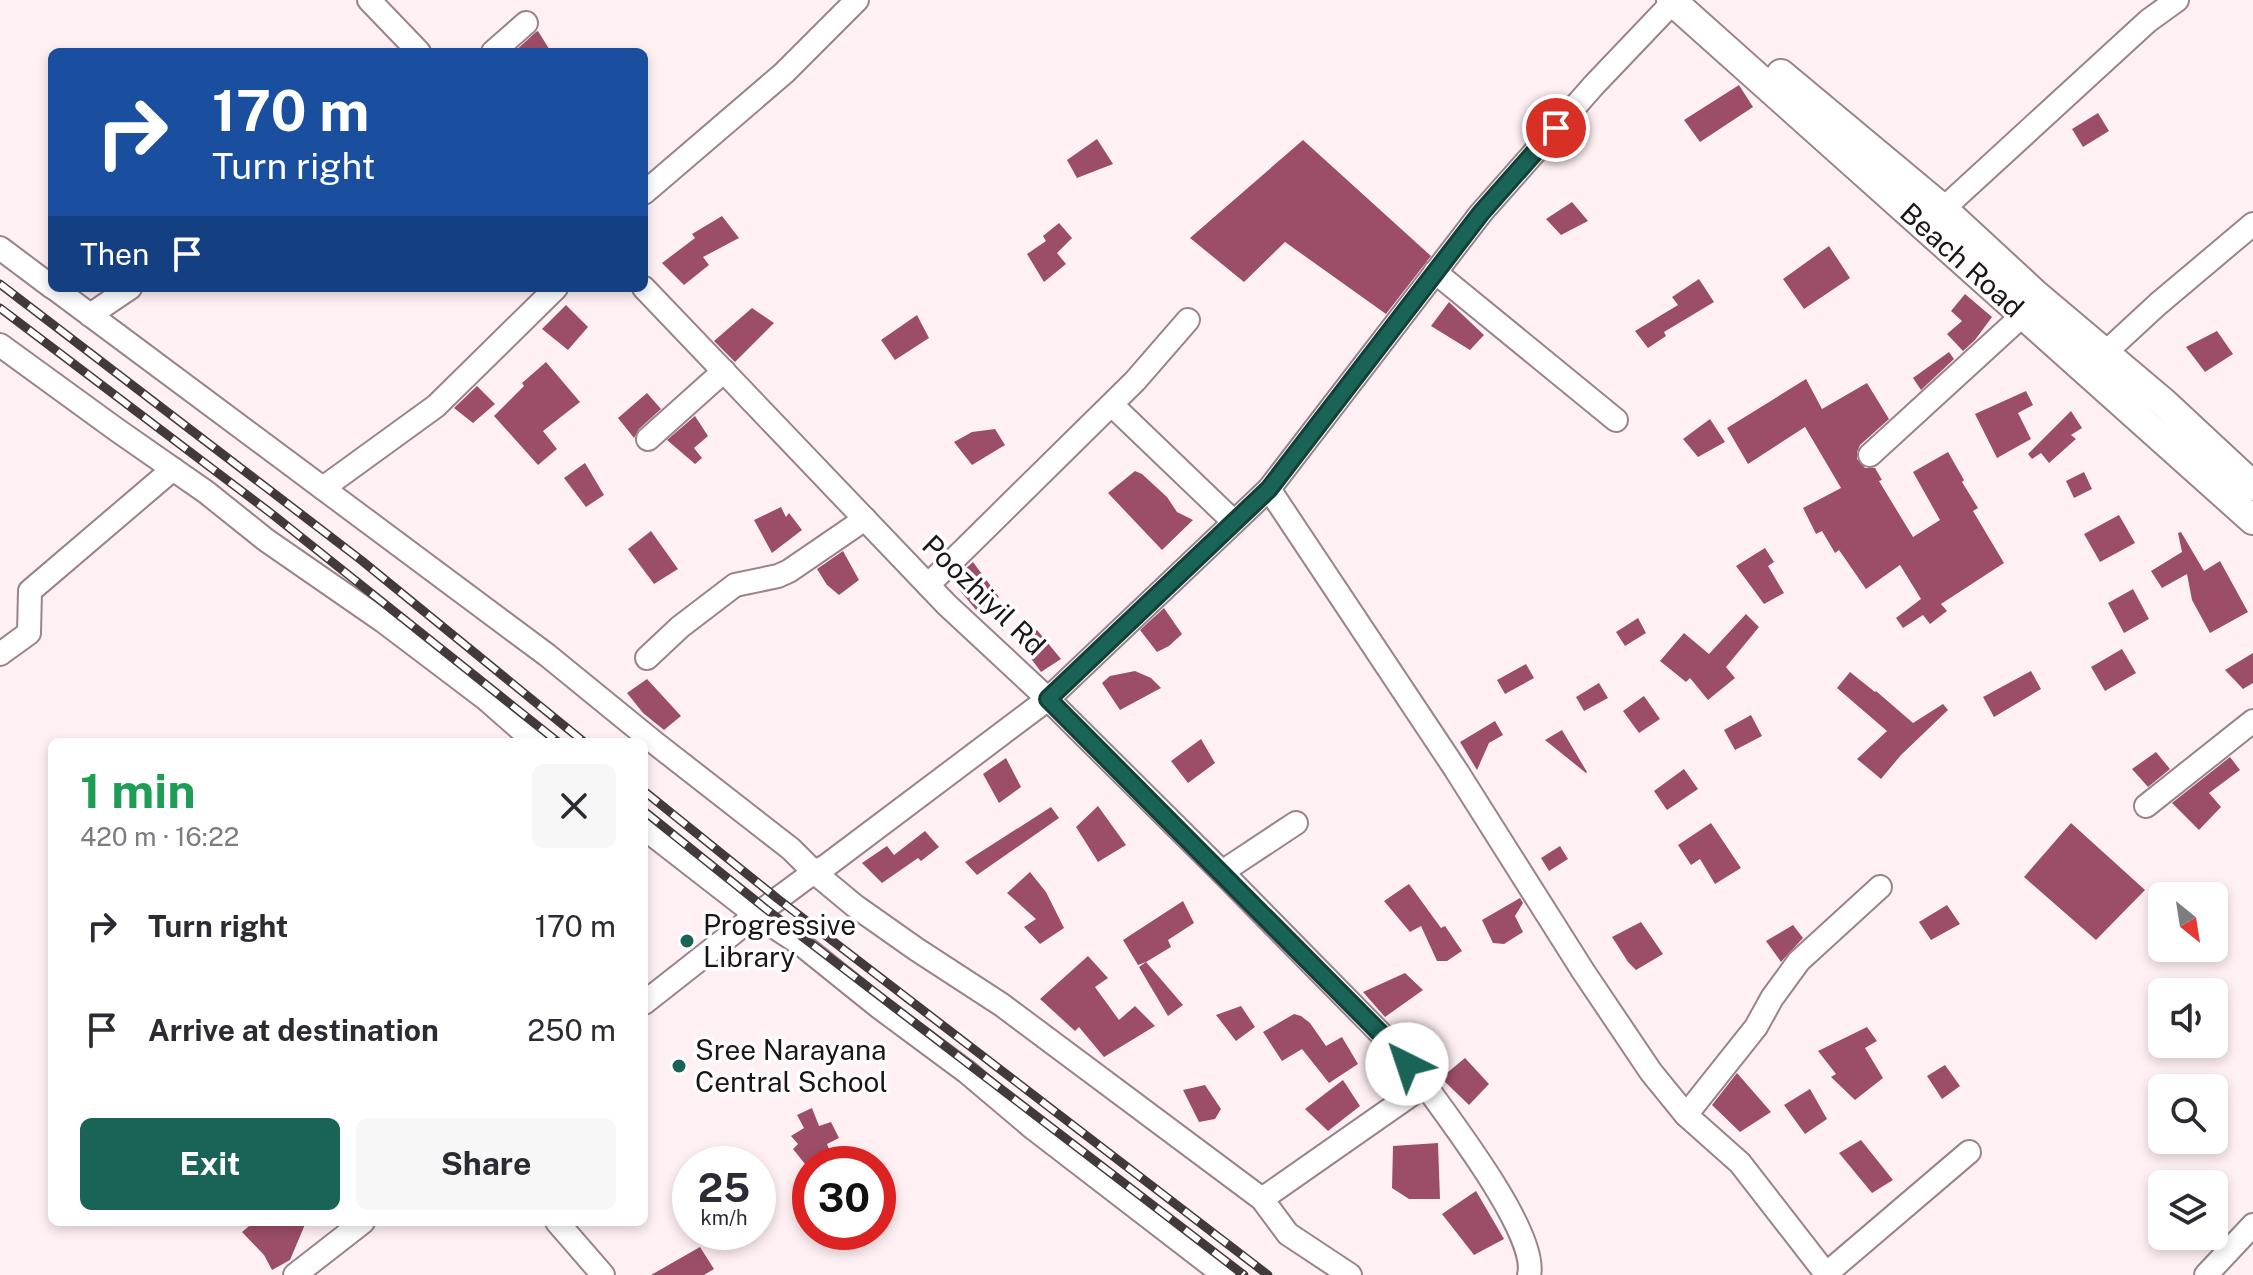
<!DOCTYPE html>
<html lang="en">
<head>
<meta charset="utf-8">
<style>
  :root { --surface:#fff; --page:#f7f7f7; --text:#2b2b33; --muted:#7c7c81; --accent:#1a6357 }
  body { margin:0; font-family:"Public Sans",sans-serif; background:var(--page); color:var(--text); height:100vh; display:flex; flex-direction:column; font-size:30px; white-space:nowrap }
  * { box-sizing:border-box; margin:0 }
  p { font-size:26px; color:var(--muted) }
  .icon { flex:none; width:44px; height:44px; fill:none; stroke:currentColor; stroke-width:2; stroke-linecap:round; stroke-linejoin:round }
  .map { position:relative; flex:1; overflow:hidden }
  .drawer { position:absolute; left:48px; top:738px; width:600px; height:488px; display:flex; flex-direction:column; background:var(--surface); border-radius:12px; box-shadow:0 4px 12px #0003 }
  .drawer>* { flex:none }
  .hud { position:absolute; left:48px; top:48px; width:600px; height:244px; border-radius:12px; box-shadow:0 4px 12px #0003; background:#1a4fa0; color:#fff; overflow:hidden }
  .needle { width:52px; rotate:150deg }
  .controls { position:absolute; left:2148px; top:882px; display:grid; gap:16px }
  .controls a { display:grid; place-items:center; width:80px; height:80px; border-radius:12px; background:var(--surface); box-shadow:0 4px 12px #0003; font-size:40px }
  .speed { position:absolute; left:672px; top:1146px; display:flex; gap:16px; font-size:40px; font-weight:700; text-align:center }
  .speed>* { display:grid; place-content:center; width:104px; height:104px; border-radius:50%; background:var(--surface); box-shadow:0 4px 12px #0003; line-height:1 }
  .speed small { font-size:20px; font-weight:400 }
  .speed .limit { border:12px solid #d22; background:#fff; color:#111 }
  .pin { position:absolute; display:grid; place-items:center; width:68px; height:68px; color:#fff; margin:-34px; border:4px solid #fff; border-radius:50%; box-shadow:0 2px 8px #0007 }
  .me { position:absolute; width:88px; margin:-44px; rotate:319deg; stroke-linejoin:round; filter:drop-shadow(0 0 6px #0008) }
  .turn { display:flex; align-items:center; gap:28px; height:168px; padding:0 32px; font-size:36px }
  .turn .icon { width:104px; height:104px; stroke-width:2.5 }
  .turn b { display:block; font-size:56px; line-height:68px }
  .then { display:flex; align-items:center; height:76px; padding:0 32px; background:#0003; gap:16px; font-size:30px }
  .round { display:grid; place-items:center; flex:none; width:84px; height:84px; border-radius:12px; background:var(--page) }
  .headline { display:flex; align-items:center; justify-content:space-between; height:136px; padding:0 32px }
  h1 { font-size:48px; font-weight:700; line-height:60px; color:#1e9e55 }
  .action { display:flex; gap:16px; margin-top:auto; padding:16px 32px }
  .action a { flex:1; height:92px; border-radius:12px; background:var(--accent); color:#fff; font-size:32px; font-weight:700; line-height:92px; text-align:center }
  .action a+a { background:var(--page); color:var(--text) }
  ul { padding:0; list-style:none }
  li { display:flex; align-items:center; gap:24px; height:104px; padding:0 32px }
  li div { flex:1 }
  li b { display:block; font-size:30px }
  li em { font-style:normal }
  .map>svg:first-child { display:block }
</style>
</head>
<body>
<div class="map">
<svg width="2253" height="1275" viewBox="0 0 2253 1275">
  <rect width="100%" height="100%" fill="#fff0f3"/>
  <g fill="#9c4e68">
    <polygon points="538,31 551,52 514,52 536,32"/>
    <polygon points="1739,85 1753,107 1700,142 1684,120"/>
    <polygon points="2098,113 2109,131 2083,147 2072,129"/>
    <polygon points="1097,139 1113,164 1077,178 1067,160"/>
    <polygon points="1303,140 1431,256 1386,314 1285,242 1244,282 1190,238"/>
    <polygon points="1572,202 1588,221 1561,235 1546,219"/>
    <polygon points="722,216 739,238 703,257 709,265 684,285 662,263 695,238 692,234"/>
    <polygon points="1059,223 1072,238 1057,253 1066,264 1044,282 1027,254 1046,241 1043,236"/>
    <polygon points="1829,246 1850,278 1804,309 1783,279"/>
    <polygon points="1699,279 1714,302 1664,332 1666,336 1648,348 1635,331 1678,305 1672,297"/>
    <polygon points="1965,294 1992,317 1975,340 1963,351 1947,334 1962,321 1951,311"/>
    <polygon points="1449,302 1484,335 1470,350 1431,326"/>
    <polygon points="566,305 588,327 568,350 542,329"/>
    <polygon points="752,308 774,323 735,362 714,341"/>
    <polygon points="917,315 929,338 895,360 881,340"/>
    <polygon points="2217,331 2233,354 2205,372 2186,347"/>
    <polygon points="1949,352 1954,359 1921,390 1913,378"/>
    <polygon points="546,362 580,402 543,431 557,449 538,465 494,416 524,386 522,383"/>
    <polygon points="1806,379 1822,409 1867,383 1889,419 1860,445 1857,452 1857,459 1865,468 1875,468 1882,480 1879,481 1913,537 1940,520 1913,472 1948,452 1964,480 1962,482 1978,508 1973,511 2004,563 1941,604 1947,611 1930,624 1923,615 1903,628 1896,618 1921,599 1900,565 1866,589 1839,550 1835,553 1822,531 1816,534 1803,508 1841,488 1805,427 1748,464 1727,428"/>
    <polygon points="477,386 495,404 473,423 454,408"/>
    <polygon points="2026,391 2033,405 2018,413 2031,439 1997,458 1975,414"/>
    <polygon points="647,393 661,409 639,429 634,438 618,418"/>
    <polygon points="2071,411 2082,428 2071,435 2076,439 2049,463 2041,453 2032,459 2028,454"/>
    <polygon points="695,416 708,436 694,448 702,458 695,464 667,440"/>
    <polygon points="1710,419 1725,442 1698,457 1683,439"/>
    <polygon points="995,429 1005,445 972,465 954,442 972,432"/>
    <polygon points="585,463 604,495 586,507 564,478"/>
    <polygon points="1135,471 1142,474 1167,497 1177,512 1193,520 1162,550 1108,493"/>
    <polygon points="2084,472 2092,489 2074,498 2066,481"/>
    <polygon points="781,507 786,517 789,513 802,530 772,553 754,520"/>
    <polygon points="2119,515 2135,543 2100,562 2084,534"/>
    <polygon points="651,531 678,569 654,584 628,549"/>
    <polygon points="2181,532 2204,571 2220,561 2248,612 2210,633 2192,600 2187,574 2162,588 2151,571 2182,552 2178,533"/>
    <polygon points="1765,548 1774,562 1768,566 1784,593 1764,604 1736,566"/>
    <polygon points="843,551 859,580 839,595 827,585 817,569"/>
    <polygon points="973,562 999,597 977,611 952,581"/>
    <polygon points="2133,589 2149,619 2124,633 2108,603"/>
    <polygon points="1164,608 1182,634 1169,646 1157,652 1140,630"/>
    <polygon points="1746,614 1759,627 1726,667 1735,678 1708,700 1690,678 1686,682 1660,661 1684,633 1709,654"/>
    <polygon points="1638,618 1646,633 1625,646 1616,632"/>
    <polygon points="1037,630 1061,659 1041,672 1018,641"/>
    <polygon points="2122,649 2136,673 2105,691 2091,667"/>
    <polygon points="2253,653 2253,683 2243,689 2225,670"/>
    <polygon points="1526,664 1534,678 1505,694 1497,680"/>
    <polygon points="1135,671 1151,678 1161,688 1120,710 1102,683 1110,676"/>
    <polygon points="2031,671 2041,689 1994,717 1983,697"/>
    <polygon points="1850,672 1875,692 1876,691 1913,723 1943,704 1948,710 1901,755 1881,779 1857,759 1887,731 1837,688"/>
    <polygon points="647,679 681,716 664,730 643,713 627,693"/>
    <polygon points="1599,683 1608,698 1584,711 1576,697"/>
    <polygon points="1644,696 1660,719 1639,733 1623,711"/>
    <polygon points="1751,715 1762,736 1735,750 1724,730"/>
    <polygon points="1495,721 1503,735 1489,743 1477,770 1460,742"/>
    <polygon points="1562,730 1587,772 1586,773 1545,740"/>
    <polygon points="1201,739 1215,763 1188,783 1171,761"/>
    <polygon points="2156,752 2170,769 2148,787 2132,769"/>
    <polygon points="2230,757 2240,770 2209,793 2221,807 2199,830 2172,803"/>
    <polygon points="1006,758 1021,787 999,803 983,774"/>
    <polygon points="1684,769 1698,789 1667,810 1654,791"/>
    <polygon points="1098,806 1126,845 1098,862 1076,827"/>
    <polygon points="1051,807 1059,818 977,875 965,862"/>
    <polygon points="1711,823 1741,868 1715,884 1700,859 1691,865 1678,845"/>
    <polygon points="2071,823 2145,890 2096,940 2024,877"/>
    <polygon points="925,831 939,847 921,861 918,858 882,883 862,863 887,846 894,855"/>
    <polygon points="1560,846 1568,859 1549,871 1541,858"/>
    <polygon points="1030,872 1046,892 1064,928 1040,944 1024,927 1036,919 1007,893"/>
    <polygon points="1409,884 1441,928 1445,926 1462,951 1447,961 1437,961 1421,926 1410,932 1384,901"/>
    <polygon points="1520,898 1523,903 1515,916 1523,932 1504,944 1493,943 1482,920"/>
    <polygon points="1183,901 1194,923 1168,940 1171,947 1146,962 1183,1005 1168,1016 1139,967 1146,962 1138,965 1123,940"/>
    <polygon points="1947,905 1960,924 1931,940 1919,922"/>
    <polygon points="1641,922 1663,954 1636,970 1628,962 1612,937"/>
    <polygon points="1793,925 1803,938 1781,962 1766,941"/>
    <polygon points="1088,956 1108,978 1095,987 1119,1020 1135,1006 1155,1026 1104,1057 1079,1027 1075,1031 1040,999"/>
    <polygon points="1405,973 1423,990 1385,1017 1363,992"/>
    <polygon points="1241,1006 1255,1027 1236,1041 1216,1015"/>
    <polygon points="1294,1014 1301,1016 1310,1023 1326,1046 1342,1037 1358,1064 1329,1083 1302,1049 1282,1061 1263,1032"/>
    <polygon points="1867,1027 1877,1041 1865,1048 1883,1078 1855,1100 1831,1077 1836,1074 1818,1051"/>
    <polygon points="1465,1058 1489,1084 1469,1105 1441,1078"/>
    <polygon points="1945,1065 1960,1086 1942,1099 1927,1076"/>
    <polygon points="1737,1073 1771,1112 1740,1132 1712,1105"/>
    <polygon points="1343,1080 1360,1106 1328,1131 1305,1109"/>
    <polygon points="1205,1085 1221,1109 1215,1119 1199,1122 1183,1090"/>
    <polygon points="1810,1089 1827,1119 1805,1134 1784,1105"/>
    <polygon points="812,1108 819,1126 831,1122 839,1138 827,1144 833,1159 830,1160 832,1164 805,1164 793,1149 798,1144 791,1136 804,1128 797,1115"/>
    <polygon points="1861,1140 1893,1180 1872,1193 1839,1153"/>
    <polygon points="1438,1143 1440,1199 1409,1199 1392,1188 1393,1146"/>
    <polygon points="1476,1191 1504,1239 1474,1255 1442,1214"/>
    <polygon points="254,1222 306,1222 290,1260 272,1270 264,1255 242,1232"/>
    <polygon points="700,1247 714,1269 704,1275 651,1275"/>
  </g>
  <g fill="none" stroke-linecap="round" stroke-linejoin="round">
    <g stroke="#9a8389" stroke-width="26">
      <g id="minor">
        <polyline points="369,0 419,52"/>
        <polyline points="493,52 526,23"/>
        <polyline points="644,193 784,73 857,0"/>
        <polyline points="1943,209 2148,21 2177,0"/>
        <polyline points="0,248 52,287"/>
        <polyline points="1435,272 1616,420"/>
        <polyline points="54,288 547,655 655,743 791,849 814,872 855,906 916,949 1002,1005 1262,1199 1288,1234 1350,1275"/>
        <polyline points="644,288 947,605 1048,699 1222,872 1389,1042 1425,1085 1262,1199"/>
        <polyline points="90,315 130,288"/>
        <polyline points="0,345 117,430 206,492 266,540 383,621 486,699 535,742"/>
        <polyline points="2105,353 2158,304 2253,224"/>
        <polyline points="1112,405 1234,522"/>
        <polyline points="648,439 724,371"/>
        <polyline points="1870,455 2023,315"/>
        <polyline points="323,488 436,406 556,288"/>
        <polyline points="1269,489 1456,770 1583,971 1651,1072 1686,1115 1740,1163 1827,1275"/>
        <polyline points="928,585 1135,381 1188,320"/>
        <polyline points="0,654 29,633 30,591 173,469"/>
        <polyline points="647,658 680,627 735,585 778,576 789,571 865,519"/>
        <polyline points="2146,806 2253,721"/>
        <polyline points="644,828 756,915 802,945 879,1007 968,1073 1033,1128 1224,1275"/>
        <polyline points="1222,872 1296,823"/>
        <polyline points="644,1003 756,915 814,872 826,866 1048,699 1269,489 1481,213 1594,85 1675,0"/>
        <path d="M 1425,1085 C 1450,1120 1539,1235 1529,1275"/>
        <polyline points="1686,1115 1756,1027 1772,998 1799,961 1880,887"/>
        <polyline points="557,1222 603,1275"/>
        <polyline points="1826,1274 1969,1152"/>
        <polyline points="295,1275 363,1222"/>
        <polyline points="2206,1275 2253,1225"/>
      </g>
    </g>
    <g stroke="#9a8389" stroke-width="32">
      <g id="major">
        <polyline points="1671,0 2253,520"/>
        <polyline points="1781,74 1943,209 2036,295 2164,403 2253,486"/>
      </g>
    </g>
    <use href="#minor" stroke="#fff" stroke-width="22"/>
    <use href="#major" stroke="#fff" stroke-width="28"/>
    <g stroke="#42393b" stroke-width="9">
      <g id="rail">
        <polyline points="0,284 361,560 584,742"/>
        <polyline points="0,308 272,514 558,742"/>
        <polyline points="644,791 778,899 1268,1275"/>
        <polyline points="644,811 766,909 1244,1275"/>
      </g>
    </g>
    <use href="#rail" stroke="#fff" stroke-width="6" stroke-dasharray="18" stroke-linecap="butt"/>
  </g>
  <g fill="none" stroke-linecap="round" stroke-linejoin="round">
    <g stroke="#114039" stroke-width="20">
      <polyline id="route" points="1407,1064 1389,1042 1048,699 1269,489 1481,213 1556,128"/>
    </g>
    <use href="#route" stroke="#1a6357" stroke-width="14"/>
  </g>
  <g fill="#1a6357" stroke="#fff" stroke-width="3">
    <circle cx="687" cy="941" r="8"/>
    <circle cx="679" cy="1066" r="8"/>
  </g>
  <g text-anchor="middle" stroke-width="7" stroke-linejoin="round" paint-order="stroke">
    <g font-size="28" fill="#1c1416" stroke="#fff">
      <text transform="translate(1962 260) rotate(42)" y="10">Beach Road</text>
      <text transform="translate(984 595) rotate(44)" y="10">Poozhiyil Rd</text>
    </g>
    <g font-size="28" fill="#1c1416" stroke="#fff" text-anchor="start">
      <text x="703" y="935">Progressive<tspan x="703" dy="32">Library</tspan></text>
      <text x="695" y="1060">Sree Narayana<tspan x="695" dy="32">Central School</tspan></text>
    </g>
  </g>
</svg>
<div class="controls">
<a><svg class="needle" viewBox="-14 -14 28 28"><path d="M0-13l5 13h-10z" fill="#e53935"/><path d="M0 13l5-13h-10z" fill="#7c7c81"/></svg></a>
<a><svg class="icon" aria-label="sound" viewBox="0 0 24 24"><path d="M4 9h4l5-4v14l-5-4H4zM17 9q2 3 0 6"/></svg></a>
<a><svg class="icon" aria-label="search" viewBox="0 0 24 24"><circle cx="10" cy="10" r="6"/><path d="M15 15l6 6"/></svg></a>
<a><svg class="icon" aria-label="layers" viewBox="0 0 24 24"><path d="M12 4l9 5-9 5-9-5zM3 14l9 5 9-5"/></svg></a>
</div>
<div class="speed"><div>25<small>km/h</small></div><div class="limit">30</div></div>
<div class="pin" style="left:1556px;top:128px;background:#d93025"><svg class="icon" aria-label="arrive" viewBox="0 0 24 24"><path d="M6 21V4h12l-3 4 3 4H6"/></svg></div>
<svg class="me" style="left:1407px;top:1064px" viewBox="-20 -20 40 40"><circle r="19" fill="#fff"/><path d="M0-13L10 11 0 6-10 11z" fill="#1a6357"/></svg>
<div class="hud">
<div class="turn"><svg class="icon" aria-label="right" viewBox="0 0 24 24"><path d="M7 20v-9h11M14 6l5 5-5 5"/></svg><div><b>170 m</b>Turn right</div></div>
<div class="then">Then<svg class="icon" aria-label="arrive" viewBox="0 0 24 24"><path d="M6 21V4h12l-3 4 3 4H6"/></svg></div>
</div>
<section class="drawer">
<div class="headline"><div><h1>1 min</h1><p>420 m · 16:22</p></div><a class="round"><svg class="icon" aria-label="close" viewBox="0 0 24 24"><path d="M6 6l12 12M18 6L6 18"/></svg></a></div>
<ul>
<li><svg class="icon" aria-label="right" viewBox="0 0 24 24"><path d="M7 20v-9h11M14 6l5 5-5 5"/></svg><div><b>Turn right</b></div><em>170 m</em></li>
<li><svg class="icon" aria-label="arrive" viewBox="0 0 24 24"><path d="M6 21V4h12l-3 4 3 4H6"/></svg><div><b>Arrive at destination</b></div><em>250 m</em></li>
</ul>
<div class="action"><a>Exit</a><a>Share</a></div>
</section>
</div>
</body>
</html>
